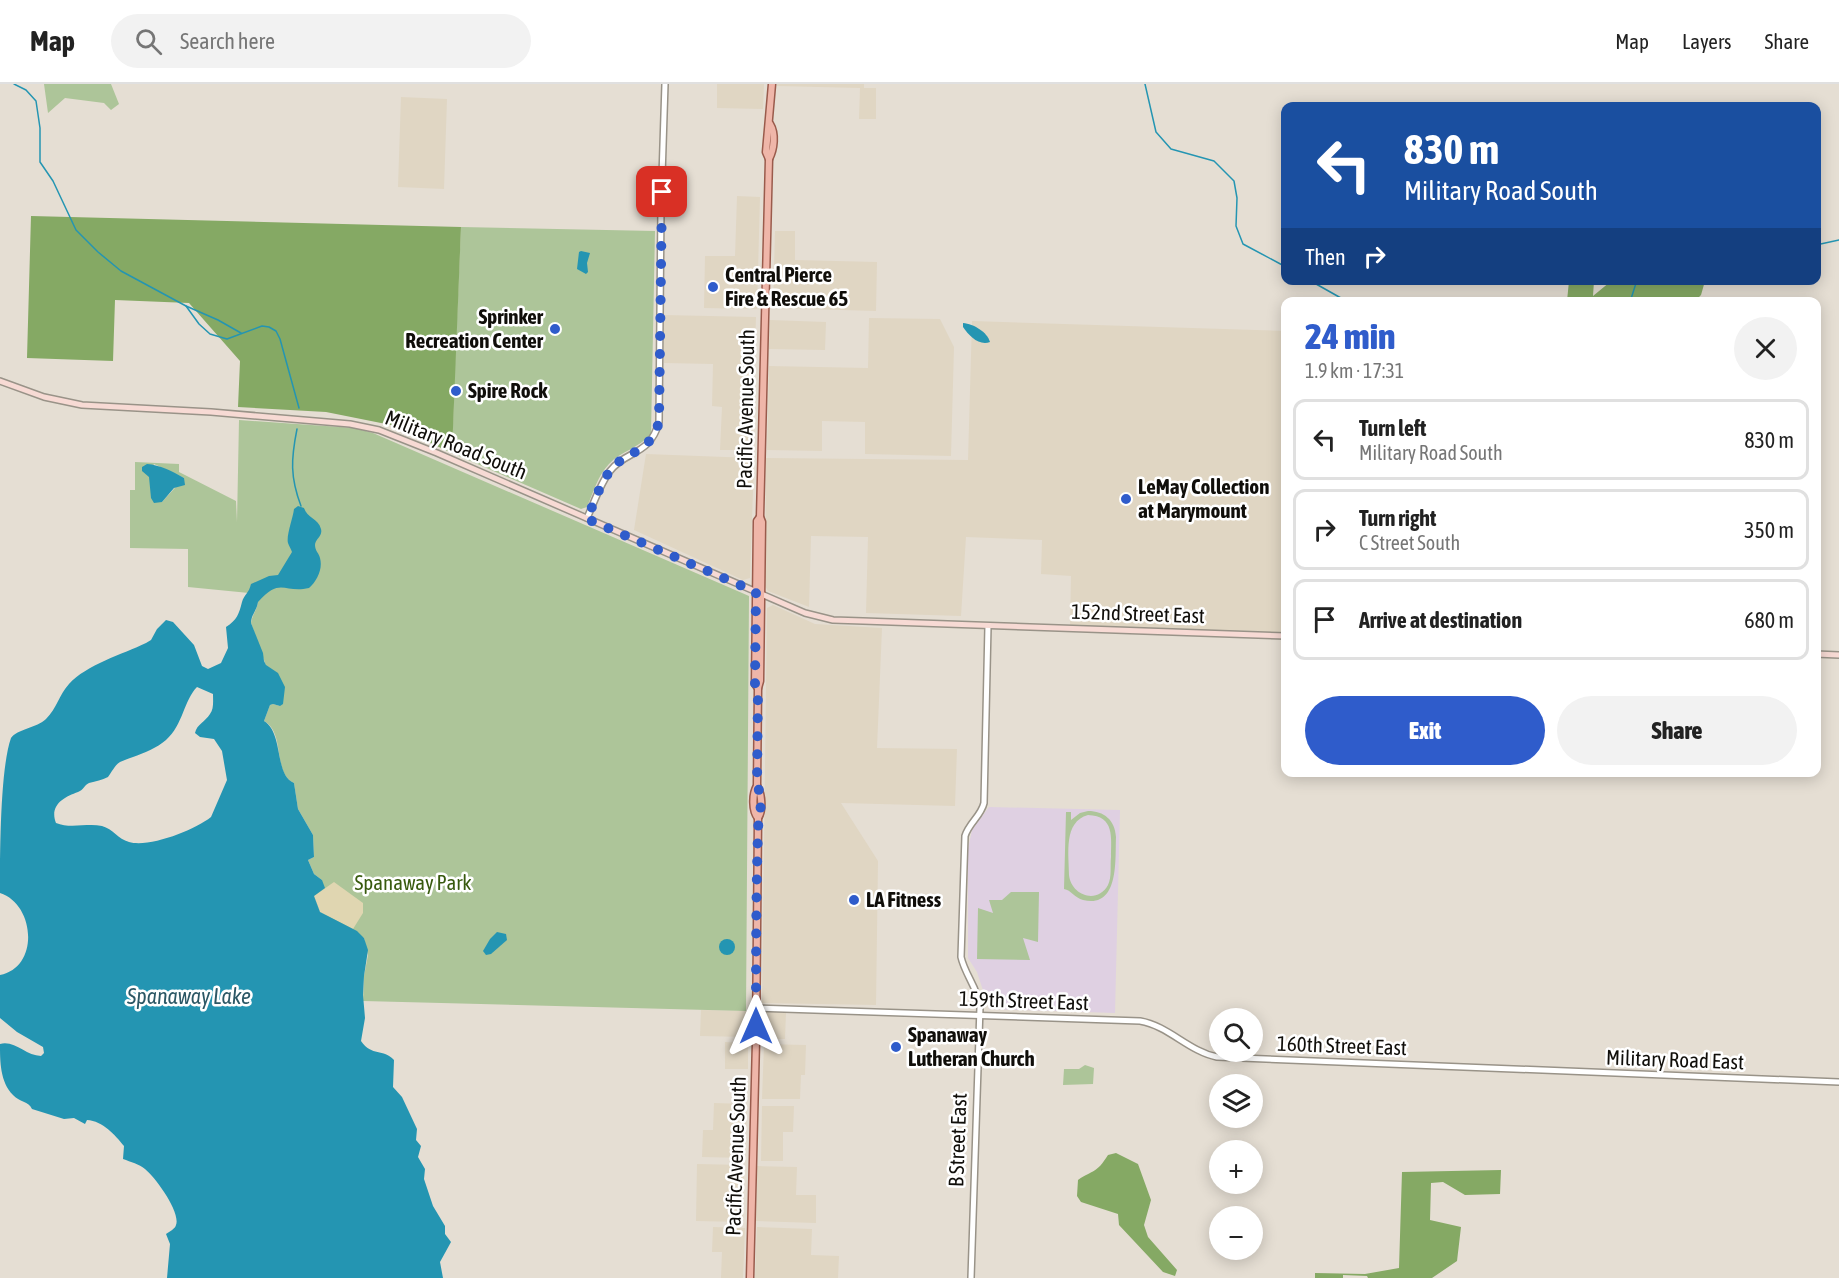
<!DOCTYPE html>
<html lang="en">
<head>
<meta charset="utf-8">
<style>
  :root { --surface:#fff; --page:#f2f2f2; --text:#222; --muted:#767676; --line:#e0e0e0; --accent:#2f5ccb }
  body { margin:0; font-family:"Asap Condensed",sans-serif; background:var(--page); color:var(--text); height:100vh; display:flex; flex-direction:column; font-size:22px; white-space:nowrap }
  * { box-sizing:border-box; margin:0 }
  p { font-size:20px; color:var(--muted) }
  .icon { flex:none; width:33px; height:33px; fill:none; stroke:currentColor; stroke-width:2; stroke-linecap:round; stroke-linejoin:round }
  .map { position:relative; flex:1; overflow:hidden }
  .sheet { position:absolute; left:1281px; top:213px; width:540px; height:480px; display:flex; flex-direction:column; background:var(--surface); border-radius:12px; box-shadow:0 3px 15px #0003 }
  .sheet>* { flex:none }
  .hud { position:absolute; left:1281px; top:18px; width:540px; height:183px; border-radius:12px; box-shadow:0 3px 15px #0003; background:#1a4fa0; color:#fff; overflow:hidden }
  .tools { position:absolute; left:1209px; top:924px; display:grid; gap:12px }
  .tools a { display:grid; place-items:center; width:54px; height:54px; border-radius:50%; background:var(--surface); box-shadow:0 3px 15px #0003; font-size:30px }
  .pin { position:absolute; display:grid; place-items:center; width:51px; height:51px; color:#fff; margin:-26px; border-radius:12px; box-shadow:0 3px 9px #0006 }
  .me { position:absolute; width:66px; margin:-33px; rotate:0deg; stroke-linejoin:round; filter:drop-shadow(0 0 4px #0008) }
  .turn { display:flex; align-items:center; gap:21px; height:126px; padding:0 24px; font-size:27px }
  .turn .icon { width:78px; height:78px; stroke-width:2.5 }
  .turn b { display:block; font-size:42px; line-height:51px }
  .then { display:flex; align-items:center; height:57px; padding:0 24px; background:#0003; gap:12px; font-size:22px }
  .round { display:grid; place-items:center; flex:none; width:63px; height:63px; border-radius:32px; background:var(--page) }
  .summary { display:flex; align-items:center; justify-content:space-between; height:102px; padding:0 24px }
  h1 { font-size:36px; font-weight:800; line-height:45px; color:var(--accent) }
  .primary-button { display:flex; gap:12px; margin-top:auto; padding:12px 24px }
  .primary-button a { flex:1; height:69px; border-radius:36px; background:var(--accent); color:#fff; font-size:24px; font-weight:800; line-height:69px; text-align:center }
  .primary-button a+a { background:var(--page); color:var(--text) }
  ul { padding:0; list-style:none }
  li { display:flex; align-items:center; gap:18px; height:81px; margin:0 12px 9px; padding:0 12px; border:3px solid var(--line); border-radius:12px }
  li div { flex:1 }
  li b { display:block; font-size:22px }
  li em { font-style:normal }
  header { display:flex; align-items:center; gap:36px; box-sizing:border-box; height:84px; padding:0 30px; background:var(--surface); border-bottom:2px solid var(--line) }
  header strong { font-size:28px }
  nav { display:flex; gap:33px; margin-inline-start:auto; font-size:21px }
  .search { width:420px; height:54px; background:var(--page); display:flex; align-items:center; gap:15px; box-sizing:border-box; padding:0 21px; border-radius:33px; color:var(--muted); font-size:22px }
  .map>svg:first-child { display:block }
</style>
</head>
<body>
<header>
<strong>Map</strong>
<div class="search"><svg class="icon" aria-label="search" viewBox="0 0 24 24"><circle cx="10" cy="10" r="6"/><path d="M15 15l6 6"/></svg>Search here</div>
<nav><a>Map</a><a>Layers</a><a>Share</a></nav>
</header>
<div class="map">
<svg width="1839" height="1194" viewBox="0 0 1839 1194">
  <rect width="100%" height="100%" fill="#e5ded3"/>
  <g fill="#e0d6c3">
    <polygon points="717,0 764,0 763,25 717,24"/>
    <polygon points="777,0 864,0 864,4 876,4 876,35 859,35 860,4 777,2"/>
    <polygon points="401,13 447,15 444,105 398,103"/>
    <polygon points="737,112 760,113 757,225 704,224 705,172 735,172"/>
    <polygon points="775,147 795,147 795,176 877,178 876,227 773,224"/>
    <polygon points="663,231 756,233 752,366 720,366 722,323 712,322 713,280 664,279"/>
    <polygon points="869,234 940,235 954,263 951,372 865,370 865,338 822,337 822,367 767,366 769,282 868,284"/>
    <polygon points="770,236 826,238 825,266 769,265"/>
    <polygon points="972,237 1285,247 1285,552 1070,545 1071,492 1041,490 1042,456 966,453 961,532 866,529 868,453 811,452 809,523 768,507 765,502 766,374 968,376"/>
    <polygon points="646,370 752,374 754,377 750,494 743,496 634,446"/>
    <polygon points="773,521 815,540 882,544 877,664 957,665 955,722 841,719 878,777 876,921 762,919 767,524"/>
    <polygon points="701,926 748,927 748,953 700,952"/>
    <polygon points="764,928 786,928 785,955 763,955"/>
    <polygon points="725,958 748,959 748,985 725,985"/>
    <polygon points="764,960 806,961 805,991 801,991 800,1015 762,1015"/>
    <polygon points="714,1019 747,1020 745,1074 702,1073 703,1046 713,1046"/>
    <polygon points="762,1022 794,1022 793,1048 783,1048 783,1077 761,1077"/>
    <polygon points="697,1080 744,1081 743,1138 696,1137"/>
    <polygon points="757,1082 797,1083 796,1111 816,1111 816,1139 756,1137"/>
    <polygon points="713,1143 745,1144 743,1194 721,1194 722,1168 712,1168"/>
    <polygon points="757,1143 812,1145 811,1171 839,1172 838,1194 755,1194"/>
  </g>
  <polygon fill="#dfd0e2" points="989,723 1120,726 1115,929 989,925 977,888 968,874 968,765 972,746"/>
  <g fill="#adc599" fill-rule="evenodd">
    <polygon points="44,0 111,0 119,20 111,26 104,19 65,14 48,29"/>
    <path d="M 461,143 L 655,147 L 651,350 C 639,364 621,367 609,380 C 598,391 593,409 587,423 L 581,425 L 452,369 L 454,311 L 451,304 L 454,303 Z"/>
    <path d="M 239,336 L 354,344 L 373,349 L 749,512 L 746,927 L 363,917 L 364,892 L 368,871 L 364,854 L 320,828 L 314,812 L 322,796 L 314,790 L 308,776 L 314,773 L 313,751 L 298,725 L 294,699 C 272,689 286,649 264,637 L 270,621 L 273,620 L 280,622 L 251,539 C 252,531 257,526 258,518 L 249,509 L 188,503 L 188,465 L 130,464 L 130,406 L 135,406 L 135,378 L 179,380 L 179,388 L 236,417 L 237,438 ZM 154,380 L 184,394 L 162,418 C 151,402 146,399 154,380 Z"/>
    <path d="M 1088,727 C 1104,727 1115,736 1116,753 C 1115,774 1120,825 1083,816 C 1075,814 1071,806 1064,805 L 1066,728 L 1071,728 L 1071,736 L 1080,729 ZM 1088,731 C 1115,732 1111,754 1111,773 C 1110,782 1112,793 1108,801 C 1097,821 1071,811 1069,791 C 1069,770 1063,738 1088,731 Z"/>
    <polygon points="1011,808 1039,808 1038,858 1023,854 1030,876 977,875 978,824 993,829 989,816 1002,816"/>
    <polygon points="1085,981 1094,984 1093,1000 1063,1001 1064,985 1079,985"/>
  </g>
  <g fill="#85a964">
    <polygon points="31,132 461,143 452,369 391,341 326,328 238,323 240,277 189,219 115,216 113,277 27,274"/>
    <polygon points="1569,197 1594,197 1593,212 1610,198 1615,197 1705,197 1701,211 1695,217 1567,217"/>
    <path d="M 1116,1069 L 1138,1080 L 1151,1116 L 1144,1141 L 1148,1153 L 1177,1186 L 1175,1192 L 1163,1188 L 1119,1141 L 1118,1130 L 1081,1118 L 1077,1112 L 1078,1096 C 1094,1085 1096,1090 1108,1071 Z"/>
    <polygon points="1501,1086 1500,1110 1465,1111 1443,1098 1431,1099 1430,1136 1461,1143 1457,1177 1432,1194 1368,1194 1367,1192 1343,1191 1343,1194 1315,1194 1315,1189 1365,1190 1399,1184 1402,1088"/>
  </g>
  <polygon fill="#e0d6b1" points="334,798 363,819 363,829 353,845 320,828 314,812"/>
  <g fill="#2495b2" fill-rule="evenodd">
    <polygon points="581,167 590,169 587,179 588,188 586,190 577,185 579,168"/>
    <path d="M 963,239 C 974,240 987,248 990,258 C 979,262 969,252 963,243 Z"/>
    <path d="M 147,380 C 160,381 172,387 184,394 L 185,401 L 174,404 L 162,418 L 154,419 L 151,414 L 149,393 L 142,387 L 142,383 Z"/>
    <path d="M 298,422 L 304,424 C 307,434 318,434 321,445 C 323,452 315,455 315,461 C 315,467 319,469 320,474 C 323,485 317,497 309,504 C 284,510 281,492 258,518 C 257,526 251,531 251,539 L 263,569 L 264,577 L 266,581 L 278,589 L 285,603 L 283,620 L 280,622 L 273,620 L 270,621 L 264,637 C 284,649 274,691 294,699 L 298,725 L 313,751 L 314,773 L 308,776 L 314,790 L 322,796 L 325,804 L 314,812 L 320,828 L 357,847 L 364,854 L 368,866 L 364,892 L 363,911 L 365,934 L 361,957 C 372,973 383,964 394,976 L 393,1003 L 402,1013 L 417,1045 L 416,1056 L 421,1062 L 418,1073 L 425,1085 L 424,1095 L 433,1122 L 445,1142 L 445,1150 L 451,1158 L 440,1178 L 443,1194 L 167,1194 L 170,1160 L 166,1150 C 170,1147 175,1145 176,1141 C 181,1128 155,1093 145,1085 C 139,1080 131,1078 123,1075 L 124,1062 C 115,1051 103,1037 87,1036 L 85,1040 L 74,1034 L 64,1035 L 32,1025 C 29,1017 19,1018 13,1011 C 0,998 0,977 0,960 C 15,956 26,972 41,972 L 44,969 L 43,963 L 17,948 L 0,934 L 0,891 C 40,883 35,820 0,809 C 0,771 0,685 11,654 C 17,645 37,644 46,635 C 57,624 59,611 69,600 C 86,581 123,570 146,559 L 151,556 L 157,545 L 166,536 L 173,538 L 194,561 L 202,582 L 208,585 L 221,579 L 228,564 L 226,543 C 237,536 239,530 242,518 C 244,511 249,509 251,500 L 269,492 L 278,491 L 292,468 C 291,465 289,462 288,459 C 286,452 293,434 294,425 ZM 197,603 L 213,610 C 213,617 214,625 210,630 C 205,638 197,640 195,649 L 200,653 L 214,655 L 222,667 L 227,696 L 211,733 C 195,746 149,764 129,758 C 118,755 113,745 102,742 C 87,739 70,745 56,739 C 49,721 64,713 78,708 C 84,706 84,701 89,699 C 96,697 102,696 108,693 C 112,688 114,682 120,678 C 124,676 128,675 133,673 C 144,669 157,664 166,656 C 183,641 184,616 197,603 Z"/>
    <polygon points="497,848 506,850 507,856 491,870 486,871 483,867 490,855"/>
    <circle cx="727" cy="863" r="8"/>
  </g>
  <g fill="none" stroke-linecap="round" stroke-linejoin="round">
    <g stroke="#2495b2" stroke-width="1.5">
      <polyline points="14,0 26,6 36,17 40,44 40,78 53,97 76,146 98,168 121,187 186,222 199,240 210,250 227,255 262,242 269,243 276,247 280,255 299,324"/>
      <polyline points="1145,0 1156,48 1171,65 1214,77 1234,97 1237,114 1236,142 1243,160 1286,183"/>
      <polyline points="1816,161 1839,156"/>
      <polyline points="1309,196 1348,218"/>
      <polyline points="1630,218 1637,196"/>
      <polyline points="186,222 218,236 241,249"/>
      <path d="M 297,345 C 291,375 290,393 301,422"/>
    </g>
    <g stroke="#999388" stroke-width="8">
      <g id="tertiary">
        <path d="M 587,434 C 594,419 600,400 610,387 C 626,366 650,372 659,338 L 661,123 L 665,0"/>
        <path d="M 757,924 L 1140,937 C 1169,942 1188,967 1217,973 L 1839,998"/>
        <path d="M 971,1194 L 980,923 C 978,904 965,891 961,873 L 965,752 C 969,739 981,732 984,719 L 988,542"/>
      </g>
    </g>
    <g stroke="#999388" stroke-width="8">
      <g id="secondary">
        <polyline points="0,297 44,313 82,321 211,328 350,340 379,346 437,369 805,529 833,536 863,537 1286,552"/>
        <polyline points="1816,570 1839,571"/>
      </g>
    </g>
    <g stroke="#9a5b4c" stroke-width="9">
      <g id="primary">
        <path d="M 769,75 C 774,65 776,50 770,40"/>
        <polyline points="758,604 755,600 757,437 760,433"/>
        <path d="M 758,734 C 752,727 752,710 757,702 L 758,604 L 760,597 L 762,438 L 760,433 L 769,75 L 766,68 L 772,0"/>
        <path d="M 750,1194 L 756,957 L 758,734 C 763,727 762,710 757,702"/>
      </g>
    </g>
    <use href="#tertiary" stroke="#fff" stroke-width="5"/>
    <use href="#secondary" stroke="#f7dad4" stroke-width="5"/>
    <use href="#primary" stroke="#efb6a9" stroke-width="6"/>
  </g>
  <g fill="none" stroke-linecap="round" stroke-linejoin="round">
    <path stroke="#2f5ccb" stroke-width="10" stroke-dasharray="0 18" d="M 662,108 L 659,338 C 649,372 626,365 610,387 C 600,400 594,419 587,435 L 756,508 L 755,600 L 758,604 L 757,702 C 765,716 758,733 758,747 C 756,812 756,877 756,942"/>
  </g>
  <g fill="#2f5ccb" stroke="#fff" stroke-width="2">
    <circle cx="713" cy="203" r="6"/>
    <circle cx="555" cy="245" r="6"/>
    <circle cx="456" cy="307" r="6"/>
    <circle cx="1126" cy="415" r="6"/>
    <circle cx="854" cy="816" r="6"/>
    <circle cx="896" cy="963" r="6"/>
  </g>
  <g text-anchor="middle" stroke-width="5" stroke-linejoin="round" paint-order="stroke">
    <g font-size="21" font-weight="bold" fill="#100e0a" stroke="#fff" text-anchor="start">
      <text x="725" y="198">Central Pierce<tspan x="725" dy="24">Fire &amp; Rescue 65</tspan></text>
      <text x="543" y="240" text-anchor="end">Sprinker<tspan x="543" dy="24">Recreation Center</tspan></text>
      <text x="468" y="314">Spire Rock</text>
      <text x="1138" y="410">LeMay Collection<tspan x="1138" dy="24">at Marymount</tspan></text>
      <text x="866" y="823">LA Fitness</text>
      <text x="908" y="958">Spanaway<tspan x="908" dy="24">Lutheran Church</tspan></text>
    </g>
    <g font-size="21" fill="#100e0a" stroke="#fff">
      <text transform="translate(746 325) rotate(-89)" y="7">Pacific Avenue South</text>
      <text transform="translate(456 361) rotate(22)" y="7">Military Road South</text>
      <text transform="translate(1138 530) rotate(2)" y="7">152nd Street East</text>
      <text transform="translate(1024 917) rotate(2)" y="7">159th Street East</text>
      <text transform="translate(1342 962) rotate(2)" y="7">160th Street East</text>
      <text transform="translate(1675 976) rotate(2)" y="7">Military Road East</text>
      <text transform="translate(958 1056) rotate(-88)" y="7">B Street East</text>
      <text transform="translate(736 1072) rotate(-88)" y="7">Pacific Avenue South</text>
    </g>
    <g font-size="21" fill="#385a0e" stroke="#fff">
      <text x="413" y="806">Spanaway Park</text>
    </g>
    <g font-size="22" font-style="italic" fill="#2b5765" stroke="#fff">
      <text x="189" y="920">Spanaway Lake</text>
    </g>
  </g>
</svg>
<div class="tools">
<a><svg class="icon" aria-label="search" viewBox="0 0 24 24"><circle cx="10" cy="10" r="6"/><path d="M15 15l6 6"/></svg></a>
<a><svg class="icon" aria-label="layers" viewBox="0 0 24 24"><path d="M12 4l9 5-9 5-9-5zM3 14l9 5 9-5"/></svg></a>
<a>+</a>
<a>−</a>
</div>
<div class="pin" style="left:662px;top:108px;background:#d93025"><svg class="icon" aria-label="arrive" viewBox="0 0 24 24"><path d="M6 21V4h12l-3 4 3 4H6"/></svg></div>
<svg class="me" style="left:756px;top:942px" viewBox="-20 -20 40 40"><path d="M0-17L14 15 0 8-14 15z" fill="#2f5ccb" stroke="#fff" stroke-width="4"/></svg>
<div class="hud">
<div class="turn"><svg class="icon" aria-label="left" viewBox="0 0 24 24"><path d="M17 20v-9H6M10 6l-5 5 5 5"/></svg><div><b>830 m</b>Military Road South</div></div>
<div class="then">Then<svg class="icon" aria-label="right" viewBox="0 0 24 24"><path d="M7 20v-9h11M14 6l5 5-5 5"/></svg></div>
</div>
<section class="sheet">
<div class="summary"><div><h1>24 min</h1><p>1.9 km · 17:31</p></div><a class="round"><svg class="icon" aria-label="close" viewBox="0 0 24 24"><path d="M6 6l12 12M18 6L6 18"/></svg></a></div>
<ul>
<li><svg class="icon" aria-label="left" viewBox="0 0 24 24"><path d="M17 20v-9H6M10 6l-5 5 5 5"/></svg><div><b>Turn left</b><p>Military Road South</p></div><em>830 m</em></li>
<li><svg class="icon" aria-label="right" viewBox="0 0 24 24"><path d="M7 20v-9h11M14 6l5 5-5 5"/></svg><div><b>Turn right</b><p>C Street South</p></div><em>350 m</em></li>
<li><svg class="icon" aria-label="arrive" viewBox="0 0 24 24"><path d="M6 21V4h12l-3 4 3 4H6"/></svg><div><b>Arrive at destination</b></div><em>680 m</em></li>
</ul>
<div class="primary-button"><a>Exit</a><a>Share</a></div>
</section>
</div>
</body>
</html>
